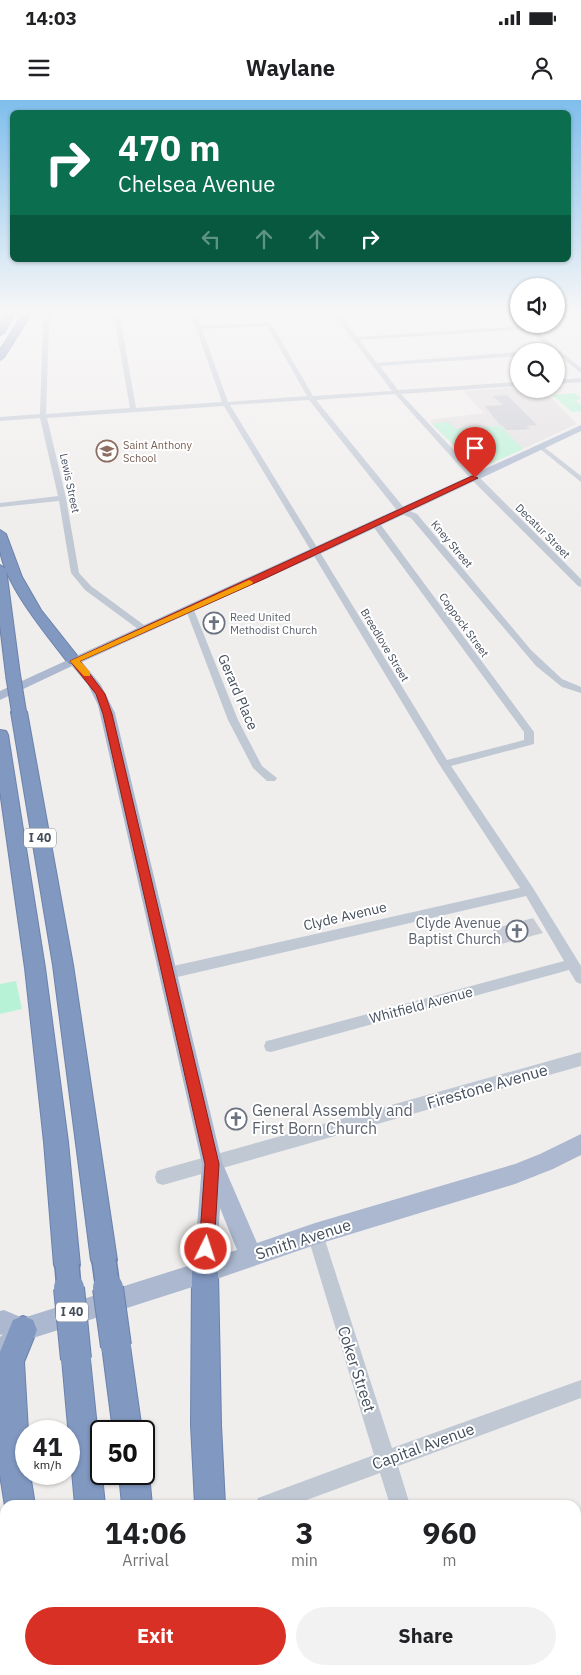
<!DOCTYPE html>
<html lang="en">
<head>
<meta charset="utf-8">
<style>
  :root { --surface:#fff; --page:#f2f2f2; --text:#202124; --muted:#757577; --accent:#d93025 }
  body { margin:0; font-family:"IBM Plex Sans",sans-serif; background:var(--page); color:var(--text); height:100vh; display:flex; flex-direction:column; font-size:19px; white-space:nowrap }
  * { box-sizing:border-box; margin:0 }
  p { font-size:16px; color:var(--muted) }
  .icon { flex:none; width:28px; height:28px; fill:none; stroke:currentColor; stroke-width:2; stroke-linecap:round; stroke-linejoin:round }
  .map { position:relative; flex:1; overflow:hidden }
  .side { position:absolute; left:0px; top:1400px; width:581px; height:175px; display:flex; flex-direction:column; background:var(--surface); border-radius:15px 15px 0 0; box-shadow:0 1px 4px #0004 }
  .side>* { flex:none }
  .hud { position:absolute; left:10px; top:10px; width:561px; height:152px; border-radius:8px; box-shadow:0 1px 4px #0004; background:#0b6e4f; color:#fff; overflow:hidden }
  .fabs { position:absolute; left:510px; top:178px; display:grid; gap:10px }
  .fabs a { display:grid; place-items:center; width:55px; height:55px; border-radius:50%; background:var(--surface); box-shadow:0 1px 4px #0004; font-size:25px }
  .speed { position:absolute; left:15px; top:1320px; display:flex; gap:10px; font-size:25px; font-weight:700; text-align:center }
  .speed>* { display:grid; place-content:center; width:65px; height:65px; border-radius:50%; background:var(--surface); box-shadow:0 1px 4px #0004; line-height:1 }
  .speed small { font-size:12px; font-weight:400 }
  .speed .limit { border:2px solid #111; border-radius:8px; background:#fff; color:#111 }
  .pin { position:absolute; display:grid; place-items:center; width:42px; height:42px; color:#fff; margin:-51px -21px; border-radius:50% 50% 50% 0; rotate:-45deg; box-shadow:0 0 5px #0007 }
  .pin .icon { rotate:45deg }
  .me { position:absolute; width:55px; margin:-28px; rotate:4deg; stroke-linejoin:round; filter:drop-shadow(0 0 4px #0008) }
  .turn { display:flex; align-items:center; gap:18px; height:105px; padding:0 25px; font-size:22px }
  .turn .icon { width:65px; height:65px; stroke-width:2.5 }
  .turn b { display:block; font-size:35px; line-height:42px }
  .lanes { display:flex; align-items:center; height:48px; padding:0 25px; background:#0003; justify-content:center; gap:25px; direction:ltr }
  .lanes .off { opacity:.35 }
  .eta { display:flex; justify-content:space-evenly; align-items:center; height:85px; text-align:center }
  .eta b { font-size:30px; font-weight:700; line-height:35px }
  .button { display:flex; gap:10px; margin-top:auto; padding:10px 25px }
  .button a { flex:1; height:58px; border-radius:30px; background:var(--accent); color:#fff; font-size:20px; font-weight:700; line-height:58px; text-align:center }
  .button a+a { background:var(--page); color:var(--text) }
  .status { display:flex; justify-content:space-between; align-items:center; height:35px; padding:0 25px; background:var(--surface); direction:ltr }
  .status svg { height:14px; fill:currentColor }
  header { display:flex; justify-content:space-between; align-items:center; height:65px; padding:0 25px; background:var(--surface); font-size:22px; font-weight:700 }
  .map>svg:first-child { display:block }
</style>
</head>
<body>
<div class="status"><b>14:03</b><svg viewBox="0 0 49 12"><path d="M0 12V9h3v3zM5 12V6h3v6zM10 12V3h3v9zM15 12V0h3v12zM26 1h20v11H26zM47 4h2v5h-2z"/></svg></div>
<header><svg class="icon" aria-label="menu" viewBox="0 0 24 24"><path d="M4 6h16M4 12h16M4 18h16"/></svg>Waylane<svg class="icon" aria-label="person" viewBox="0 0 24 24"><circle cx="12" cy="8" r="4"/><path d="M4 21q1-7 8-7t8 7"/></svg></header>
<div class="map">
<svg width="581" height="1575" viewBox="0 0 581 1575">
  <rect width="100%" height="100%" fill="#f0eeed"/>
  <polygon fill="#e2dfdf" points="519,287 519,289 543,289 577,324 483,367 474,366 432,324 430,320 484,313 463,291"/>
  <g fill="#b8f2d6">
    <polygon points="574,293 581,298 576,301 581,305 581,311 572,312 552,295"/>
    <polygon points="448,322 456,329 500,326 523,349 483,367 477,367 432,324"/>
    <polygon points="16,881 22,909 0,914 0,884"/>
  </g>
  <g fill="#c9cbd4">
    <polygon points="507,295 537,325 526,326 530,329 515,330 506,330 502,325 500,325 485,306 503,305 493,296"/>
    <polygon points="533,818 543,833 501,844 492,829"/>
  </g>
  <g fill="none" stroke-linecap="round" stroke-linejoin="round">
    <g stroke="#6c82ac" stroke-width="2">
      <g id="highway">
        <polygon points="8,211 16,211 4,233 0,235 0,226"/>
        <polygon points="25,211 33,211 4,257 0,260 0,250"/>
        <path d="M 0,430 L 6,434 L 22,477 L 41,510 L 79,558 L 81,561 L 79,564 L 69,564 C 47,535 5,486 0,450 C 0,444 0,437 0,430 Z"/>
        <polygon points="0,465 6,469 20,575 18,578 8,578 6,575 0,525"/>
        <polygon points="19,607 24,609 27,612 73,865 117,1160 113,1169 104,1173 95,1169 91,1160 53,865 11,612 14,609"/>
        <polygon points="0,630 6,631 8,635 45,868 68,1042 80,1165 76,1174 67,1178 58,1174 54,1165 44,1042 25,868 0,691"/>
        <polygon points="205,1159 214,1163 218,1172 221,1325 225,1405 195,1405 191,1325 192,1172 196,1163"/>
        <polygon points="23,1216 33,1220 37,1230 24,1262 28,1331 26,1374 30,1374 35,1405 5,1406 0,1375 0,1252 13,1220"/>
        <polygon points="116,1232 126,1236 130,1246 142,1331 113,1331 102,1246 106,1236"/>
        <polygon points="76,1245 86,1249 90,1259 105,1405 75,1405 62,1259 66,1249"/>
        <polygon points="144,1363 149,1374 152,1405 122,1405 119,1374 144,1374"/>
        <polygon points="27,1570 61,1570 62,1575 28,1575"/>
        <polygon points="87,1570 121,1570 122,1575 88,1575"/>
        <polygon points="138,1570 172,1570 173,1575 139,1575"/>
        <rect x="201" y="1570" width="34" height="5"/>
      </g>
    </g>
    <g fill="#c0c8d4" fill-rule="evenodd">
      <path d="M 51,211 L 57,211 L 49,223 L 46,314 L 130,308 L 113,211 L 119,211 L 136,308 L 222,302 L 190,211 L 196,211 L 201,226 L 271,223 L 313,296 L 392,291 L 331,211 L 365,211 L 339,214 L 357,237 L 524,226 L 523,224 L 528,224 L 581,268 L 581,273 L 527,229 L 359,240 L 377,263 L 519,252 L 519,256 L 380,266 L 398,290 L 519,282 L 519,286 L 401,294 L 478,376 L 581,479 L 581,487 L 578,486 L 472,380 L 395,294 L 316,300 L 405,409 L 417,414 L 531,550 L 562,579 L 581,587 L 581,593 L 562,587 L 536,566 L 411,418 L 399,413 L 309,300 L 230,305 L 447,660 L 524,640 L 524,632 L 372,425 L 372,421 L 378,421 L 534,632 L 534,644 L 451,666 L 533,788 L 581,866 L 581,884 L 576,882 L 569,870 L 271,952 L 266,951 L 264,946 L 266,941 L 271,940 L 564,861 L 526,796 L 169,879 L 164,877 L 162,873 L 164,869 L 169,867 L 520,788 L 439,664 L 224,306 L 47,318 L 66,398 L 79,473 L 91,486 L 148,528 L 148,532 L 142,532 L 85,490 L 71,473 L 59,401 L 0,407 L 0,403 L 58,396 L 40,318 L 0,321 L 0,317 L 40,314 L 43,223 ZM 267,226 L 307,296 L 228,302 L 202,229 Z"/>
      <polygon points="507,211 513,211 519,215 519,219"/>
      <polygon points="581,278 581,282 556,284 556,280"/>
      <polygon points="540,347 544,347 581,376 581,382 540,349"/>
      <polygon points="190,507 194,510 238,620 262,666 277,678 275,681 267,681 253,668 228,620 186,510"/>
      <polygon points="581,952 581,966 163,1085 157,1083 155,1077 157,1071 163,1069"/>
      <polygon points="315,1126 321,1128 323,1134 392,1348 581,1280 581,1298 398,1366 410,1405 390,1405 380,1373 293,1405 255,1405 258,1398 374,1355 307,1134 309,1128"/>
      <polygon points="439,1570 461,1570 463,1575 441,1575"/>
    </g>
    <path fill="#abb8cf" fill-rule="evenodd" d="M 581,325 L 581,331 L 320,454 L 82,562 L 101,585 L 115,613 L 222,1062 L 257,1143 L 315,1123 L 515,1064 L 540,1054 L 581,1034 L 581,1055 L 553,1069 L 515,1084 L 315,1145 L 205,1183 L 30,1239 L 13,1257 L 0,1263 L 0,1237 L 3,1234 L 0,1235 L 0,1211 L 4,1210 L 23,1218 L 194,1164 L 202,1064 L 98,605 L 88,585 L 72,566 L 0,600 L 0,591 ZM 220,1108 L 237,1150 L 217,1156 Z"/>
    <use href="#highway" fill="#8198c1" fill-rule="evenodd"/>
    <g stroke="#6c82ac" stroke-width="16" stroke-linecap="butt">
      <polyline id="highway-bridge-far2" points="13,575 19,612"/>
    </g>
    <g stroke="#6c82ac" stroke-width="26" stroke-linecap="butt">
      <g id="highway-bridge-far1">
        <polyline points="104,1160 108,1189"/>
        <polyline points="67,1165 69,1189"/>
      </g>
    </g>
    <g stroke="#6c82ac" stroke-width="32" stroke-linecap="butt">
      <g id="highway-bridge">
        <polyline points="69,1188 76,1259"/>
        <polyline points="108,1188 116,1246"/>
      </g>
    </g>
    <use href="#highway-bridge-far2" stroke="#8198c1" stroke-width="14"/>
    <use href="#highway-bridge-far1" stroke="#8198c1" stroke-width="23"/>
    <use href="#highway-bridge" stroke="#8198c1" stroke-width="30"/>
  </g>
  <linearGradient id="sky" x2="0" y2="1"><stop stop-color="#7fbeec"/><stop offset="0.49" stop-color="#f8f7f7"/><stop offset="1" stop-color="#f8f7f7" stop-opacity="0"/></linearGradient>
  <rect width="581" height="432" fill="url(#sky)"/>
  <polygon fill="#d93025" stroke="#8d1f18" points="472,376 478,378 266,478 80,561 105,594 112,614 219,1064 214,1149 212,1155 206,1157 201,1155 199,1149 205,1064 103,614 96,594 70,561"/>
  <polygon fill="#f59e0b" points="249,480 253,482 252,484 80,561 90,572 90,576 84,576 70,561"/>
  <defs>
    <g id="school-ring" transform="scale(1.125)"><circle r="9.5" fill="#fff" stroke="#8d6e63" stroke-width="1.5"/><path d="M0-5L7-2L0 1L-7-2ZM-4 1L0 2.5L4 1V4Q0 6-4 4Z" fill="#8d6e63"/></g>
    <g id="church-ring" transform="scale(1.125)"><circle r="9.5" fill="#fff" stroke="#6b7280" stroke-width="1.5"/><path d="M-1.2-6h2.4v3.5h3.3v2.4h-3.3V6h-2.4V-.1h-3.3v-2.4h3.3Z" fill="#6b7280"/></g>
  </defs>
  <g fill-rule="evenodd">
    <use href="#school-ring" x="107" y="351"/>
    <use href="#church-ring" x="214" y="523"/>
    <use href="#church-ring" x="517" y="831"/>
    <use href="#church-ring" x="236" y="1019"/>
  </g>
  <g text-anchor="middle" stroke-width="4" stroke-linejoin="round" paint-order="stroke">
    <g font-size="11" fill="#785e54" stroke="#fff" text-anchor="start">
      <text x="123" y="349">Saint Anthony<tspan x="123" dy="13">School</tspan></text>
    </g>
    <g font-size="11" fill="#444e5c" stroke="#fff">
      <text transform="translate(70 383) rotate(78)" y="4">Lewis Street</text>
      <text transform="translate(543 431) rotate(45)" y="4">Decatur Street</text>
      <text transform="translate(452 444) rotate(50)" y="4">Kney Street</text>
      <text transform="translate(464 525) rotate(54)" y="4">Coppock Street</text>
      <text transform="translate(385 545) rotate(59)" y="4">Breedlove Street</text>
    </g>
    <g font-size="11" fill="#5b616d" stroke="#fff" text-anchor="start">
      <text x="230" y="521">Reed United<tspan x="230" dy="13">Methodist Church</tspan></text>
    </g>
    <g fill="#fff" stroke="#7c838d" stroke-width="1">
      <rect x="24" y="728.5" width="32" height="19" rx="4"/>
      <rect x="56" y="1202.5" width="32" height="19" rx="4"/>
    </g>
    <g font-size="12" font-weight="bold" fill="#444e5c">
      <text x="40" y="742">I 40</text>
      <text x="72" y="1216">I 40</text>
    </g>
    <g font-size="14" fill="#444e5c" stroke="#fff">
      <text transform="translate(238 592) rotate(67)" y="5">Gerard Place</text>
      <text transform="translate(345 816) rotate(-13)" y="5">Clyde Avenue</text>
      <text transform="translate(421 905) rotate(-15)" y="5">Whitfield Avenue</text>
    </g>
    <g font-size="14" fill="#5b616d" stroke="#fff" text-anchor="end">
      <text x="501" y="828">Clyde Avenue<tspan x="501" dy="16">Baptist Church</tspan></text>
    </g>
    <g font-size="16" fill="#444e5c" stroke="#fff">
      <text transform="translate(487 986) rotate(-16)" y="6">Firestone Avenue</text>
      <text transform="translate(303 1139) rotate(-18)" y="6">Smith Avenue</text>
      <text transform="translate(357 1269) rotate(72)" y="6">Coker Street</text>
      <text transform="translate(423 1346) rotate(-20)" y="6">Capital Avenue</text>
    </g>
    <g font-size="16" fill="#5b616d" stroke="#fff" text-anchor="start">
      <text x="252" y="1016">General Assembly and<tspan x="252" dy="18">First Born Church</tspan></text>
    </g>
  </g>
</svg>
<div class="fabs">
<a><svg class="icon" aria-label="sound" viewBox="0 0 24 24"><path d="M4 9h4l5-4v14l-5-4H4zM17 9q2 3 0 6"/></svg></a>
<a><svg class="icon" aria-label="search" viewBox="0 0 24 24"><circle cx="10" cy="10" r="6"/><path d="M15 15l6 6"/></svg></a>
</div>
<div class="speed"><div>41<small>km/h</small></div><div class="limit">50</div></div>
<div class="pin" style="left:475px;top:378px;background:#d93025"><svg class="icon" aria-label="arrive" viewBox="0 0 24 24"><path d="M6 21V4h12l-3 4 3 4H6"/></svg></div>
<svg class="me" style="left:206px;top:1149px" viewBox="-20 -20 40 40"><circle r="17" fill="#d93025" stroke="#fff" stroke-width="3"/><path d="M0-11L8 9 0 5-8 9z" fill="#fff"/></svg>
<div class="hud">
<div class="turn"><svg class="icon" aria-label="right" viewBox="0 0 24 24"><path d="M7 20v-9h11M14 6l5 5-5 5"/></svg><div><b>470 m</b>Chelsea Avenue</div></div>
<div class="lanes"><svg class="icon off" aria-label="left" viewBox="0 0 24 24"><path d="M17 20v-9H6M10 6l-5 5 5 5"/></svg><svg class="icon off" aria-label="ahead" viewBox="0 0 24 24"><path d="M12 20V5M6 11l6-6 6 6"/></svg><svg class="icon off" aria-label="ahead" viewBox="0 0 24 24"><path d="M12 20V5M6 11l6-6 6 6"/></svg><svg class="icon" aria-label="right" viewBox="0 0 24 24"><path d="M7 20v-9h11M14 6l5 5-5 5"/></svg></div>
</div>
<section class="side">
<div class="eta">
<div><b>14:06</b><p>Arrival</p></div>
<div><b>3</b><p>min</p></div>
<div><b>960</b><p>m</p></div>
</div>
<div class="button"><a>Exit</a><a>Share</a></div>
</section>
</div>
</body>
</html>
